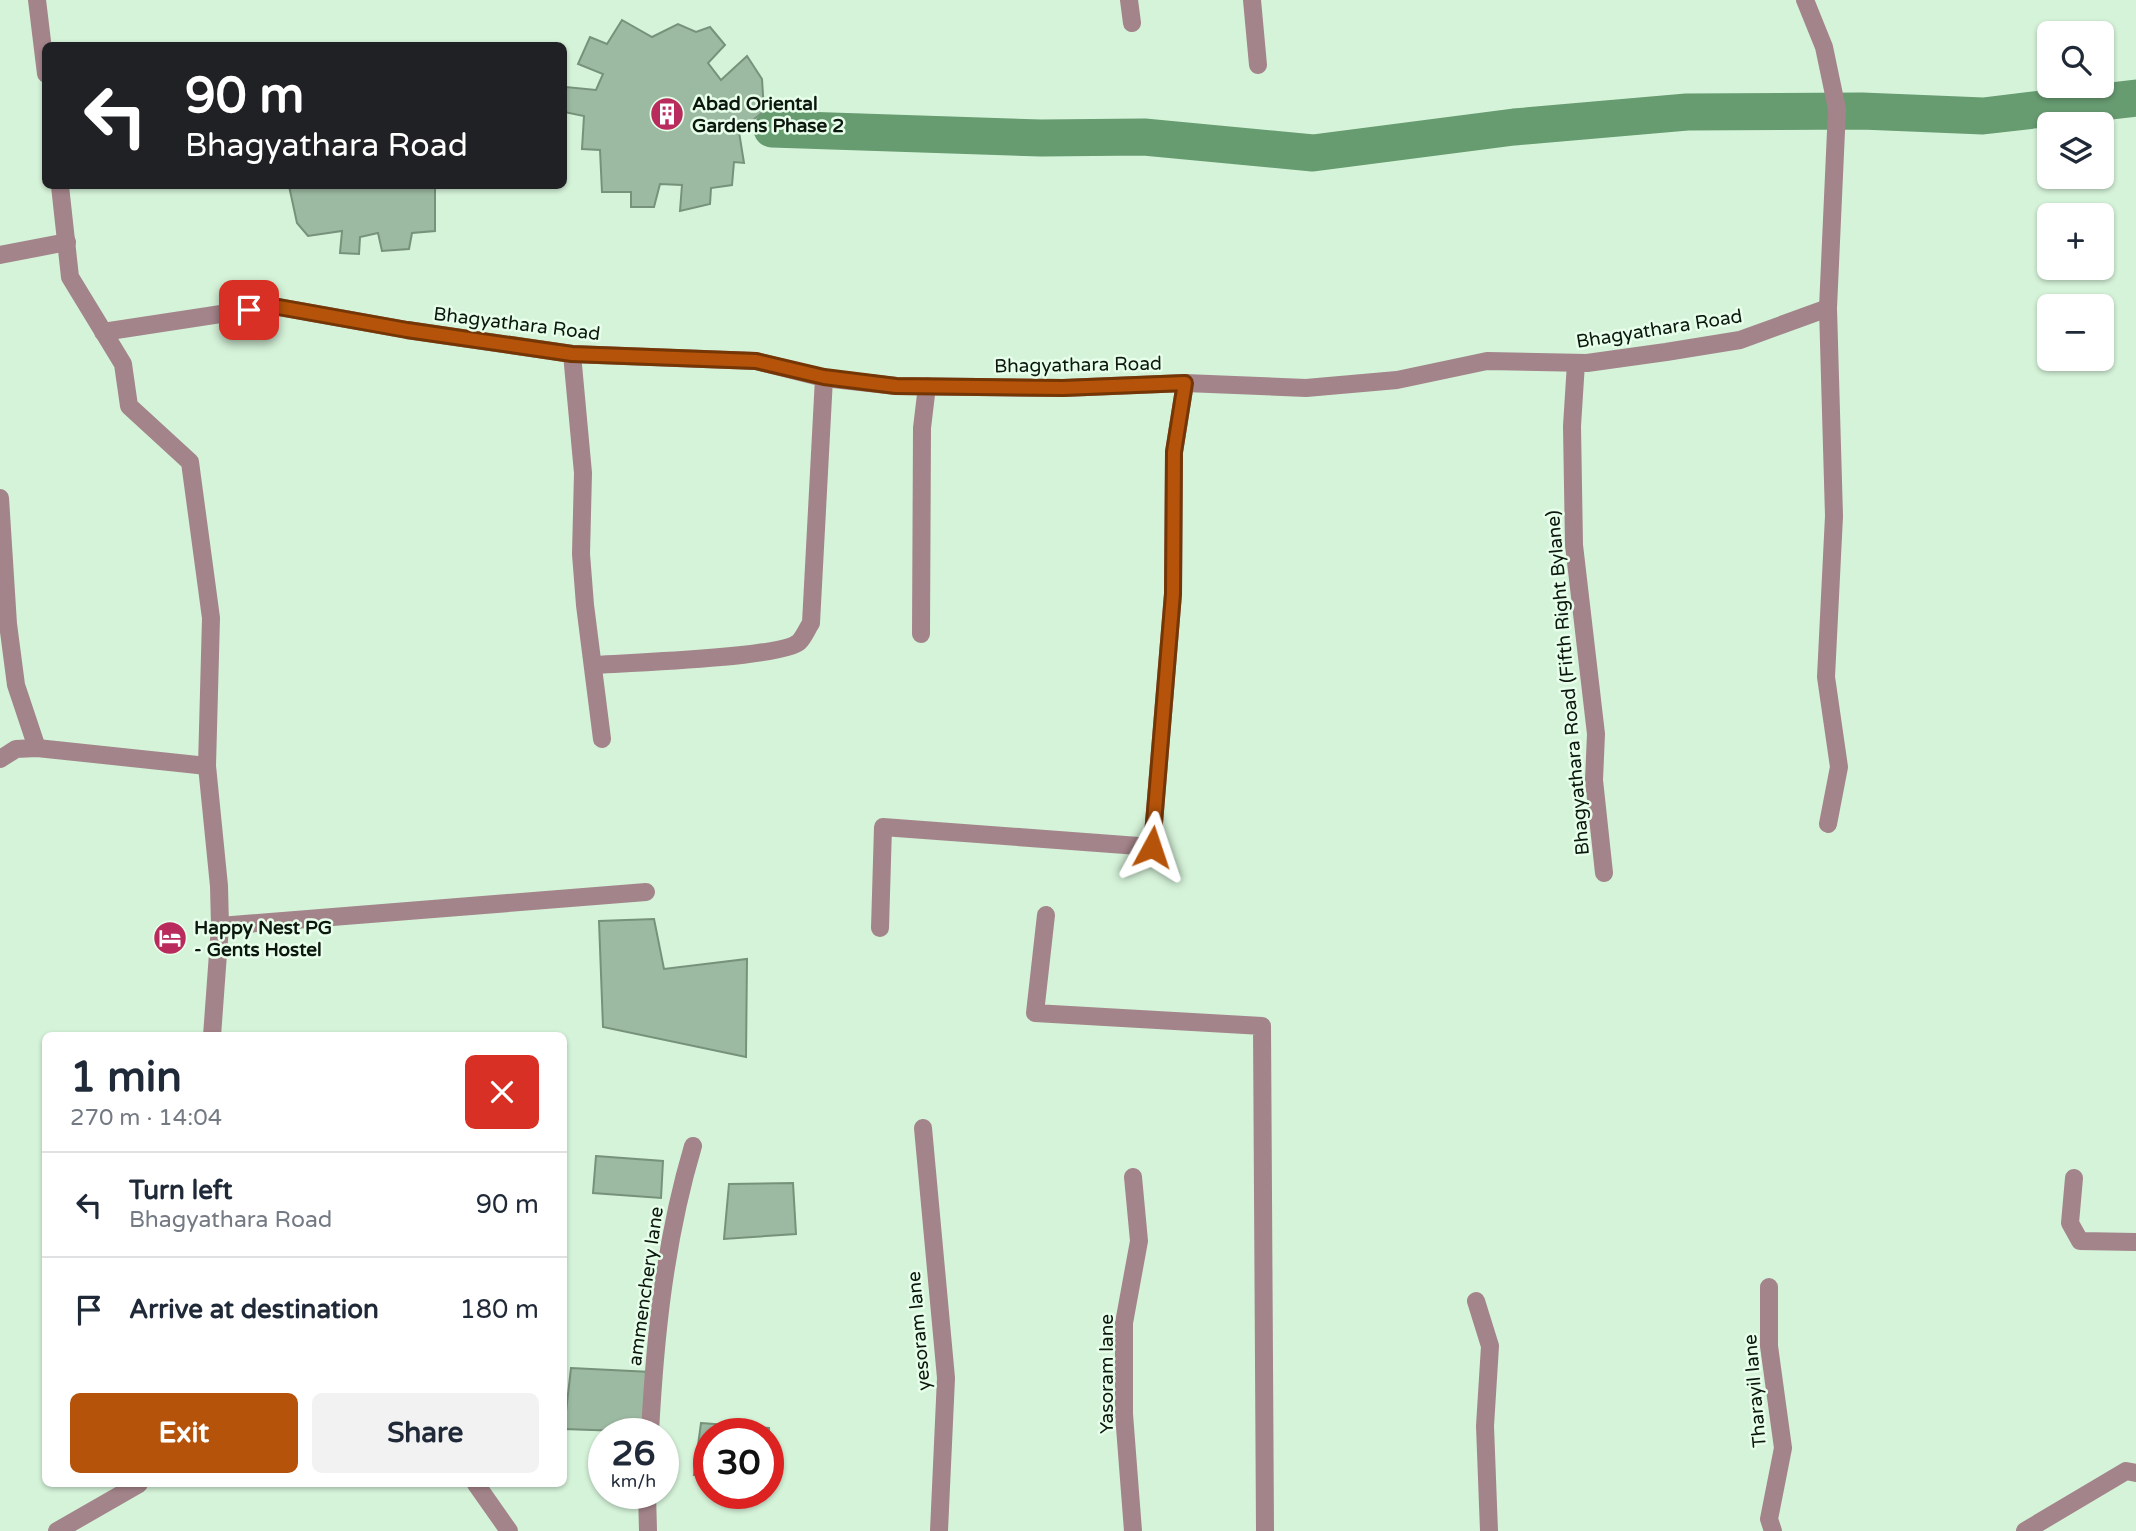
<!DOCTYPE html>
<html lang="en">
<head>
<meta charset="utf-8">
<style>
  :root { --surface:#fff; --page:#f2f2f3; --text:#1f2937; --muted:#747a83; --line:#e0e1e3; --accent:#b45309 }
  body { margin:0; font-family:"Varela Round",sans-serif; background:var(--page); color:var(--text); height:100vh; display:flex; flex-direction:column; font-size:26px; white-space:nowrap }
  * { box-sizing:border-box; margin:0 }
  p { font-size:23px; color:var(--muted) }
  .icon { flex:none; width:38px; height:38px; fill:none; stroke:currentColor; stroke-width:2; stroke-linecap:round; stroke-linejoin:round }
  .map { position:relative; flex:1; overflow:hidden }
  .drawer { position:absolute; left:42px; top:1032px; width:525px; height:455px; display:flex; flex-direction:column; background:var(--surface); border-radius:10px; box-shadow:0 2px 5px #0004 }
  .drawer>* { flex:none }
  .top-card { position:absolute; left:42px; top:42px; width:525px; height:147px; border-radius:10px; box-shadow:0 2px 5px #0004; background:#202124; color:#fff; overflow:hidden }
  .tools { position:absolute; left:2037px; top:21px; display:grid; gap:14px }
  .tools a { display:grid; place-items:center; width:77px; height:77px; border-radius:10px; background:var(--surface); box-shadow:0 2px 5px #0004; font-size:35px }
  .speed { position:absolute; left:588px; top:1418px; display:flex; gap:14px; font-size:35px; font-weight:700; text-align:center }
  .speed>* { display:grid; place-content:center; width:91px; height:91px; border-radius:50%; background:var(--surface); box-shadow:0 2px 5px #0004; line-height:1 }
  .speed small { font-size:18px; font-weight:400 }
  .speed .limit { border:10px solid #d22; background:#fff; color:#111 }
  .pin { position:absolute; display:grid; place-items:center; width:60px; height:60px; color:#fff; margin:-30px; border-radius:14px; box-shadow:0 4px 10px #0006 }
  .me { position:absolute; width:77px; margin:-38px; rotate:5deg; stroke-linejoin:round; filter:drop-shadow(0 0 5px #0008) }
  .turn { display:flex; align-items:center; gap:24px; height:147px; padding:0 28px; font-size:32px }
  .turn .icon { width:91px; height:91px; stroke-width:2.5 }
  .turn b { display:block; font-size:49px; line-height:60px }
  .round { display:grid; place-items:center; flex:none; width:74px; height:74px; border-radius:10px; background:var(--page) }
  .headline { display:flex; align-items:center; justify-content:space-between; height:119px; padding:0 28px }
  h1 { font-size:42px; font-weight:700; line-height:52px }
  .cta { display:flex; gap:14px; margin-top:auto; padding:14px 28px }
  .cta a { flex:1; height:80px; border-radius:10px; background:var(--accent); color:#fff; font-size:28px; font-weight:700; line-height:80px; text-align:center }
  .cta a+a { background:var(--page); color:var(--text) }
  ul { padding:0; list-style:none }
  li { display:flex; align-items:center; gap:21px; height:105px; padding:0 28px; border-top:2px solid var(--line) }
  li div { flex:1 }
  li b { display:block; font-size:26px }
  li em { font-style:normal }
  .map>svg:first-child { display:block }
</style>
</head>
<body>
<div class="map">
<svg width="2136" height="1531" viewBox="0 0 2136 1531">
  <rect width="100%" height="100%" fill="#d5f3d9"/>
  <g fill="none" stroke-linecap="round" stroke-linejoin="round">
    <polyline stroke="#679b70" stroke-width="37" points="772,129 1041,138 1144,137 1313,153 1514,127 1687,112 1862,111 1983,116 2136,98"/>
  </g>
  <g fill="#9cb9a1" stroke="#76927a" stroke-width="2">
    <polygon points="622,20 652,37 678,24 696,32 710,27 725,45 708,63 721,80 747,56 762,79 764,111 739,132 744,163 734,162 732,185 711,188 710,204 680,211 682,185 660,184 654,207 631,207 631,192 602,192 600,150 582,149 584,116 564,112 564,92 566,87 596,90 603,74 578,64 590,37 607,44"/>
    <polygon points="289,186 435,186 435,231 412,233 409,249 382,251 378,233 360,237 359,254 340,253 342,231 308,236 297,223"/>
    <polygon points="654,919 664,969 747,959 746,1057 603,1027 599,921"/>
    <polygon points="596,1156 663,1161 661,1198 593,1193"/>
    <polygon points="793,1183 796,1234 724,1239 729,1184"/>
    <polygon points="571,1368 651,1372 649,1432 564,1429"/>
    <polygon points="701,1423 769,1428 770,1469 768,1433 709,1433 709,1474 694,1475"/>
  </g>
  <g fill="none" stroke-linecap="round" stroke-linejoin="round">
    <g stroke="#a3848a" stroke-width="18">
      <polyline points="37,0 46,74"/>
      <polyline points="1129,0 1132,23"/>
      <polyline points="1252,0 1258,65"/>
      <polyline points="1805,0 1824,47 1837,109 1828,308"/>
      <polyline points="60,186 70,277 123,364 129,406 190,462 211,618 207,766 219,886 220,926 212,1036"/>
      <polyline points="0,255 67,242"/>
      <polyline points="103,332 273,306 407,330 572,354 756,361 824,378 896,386 1063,388 1185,383 1306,388 1397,380 1487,361 1587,363 1666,352 1740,340 1828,308 1834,516 1826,677 1839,767 1828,824"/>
      <polyline points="572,354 583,473 581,554 585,605 602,739"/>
      <polyline points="1576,363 1572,426 1574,545 1596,734 1594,780 1604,873"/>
      <polyline points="0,498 8,624 16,685 37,748"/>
      <polyline points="921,634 922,428 927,386"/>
      <path d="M 593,665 C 625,663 781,658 799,642 C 804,637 807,629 811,623 L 824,378"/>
      <polyline points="0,759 16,749 37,748 207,766"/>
      <polyline points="1046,915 1035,1013 1262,1026 1265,1531"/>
      <polyline points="220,926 646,892"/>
      <polyline points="880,928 883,827 1152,847 1173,594 1174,452 1185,383"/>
      <polyline points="923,1128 946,1378 939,1531"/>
      <polyline points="2074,1178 2070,1223 2080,1241 2136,1242"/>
      <polyline points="1769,1287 1769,1346 1783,1448 1769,1519 1773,1531"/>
      <polyline points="1476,1301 1490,1346 1485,1426 1489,1531"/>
      <path d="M 650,1433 C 655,1336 665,1240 693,1146"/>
      <polyline points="476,1484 509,1531"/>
      <polyline points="647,1493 648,1531"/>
      <polyline points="57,1531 139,1484"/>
      <polyline points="1133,1531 1124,1414 1124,1323 1139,1241 1133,1177"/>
      <polyline points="2025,1531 2126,1471 2136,1473"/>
    </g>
  </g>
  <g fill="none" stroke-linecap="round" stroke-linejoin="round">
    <g stroke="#753606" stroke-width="18">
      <polyline id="route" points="249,310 273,306 407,330 572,354 756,361 824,377 896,386 1063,388 1185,383 1174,452 1173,594 1152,847"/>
    </g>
    <use href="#route" stroke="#b45309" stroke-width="12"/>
  </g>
  <defs>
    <g id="building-disc" transform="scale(1.75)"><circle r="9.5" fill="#b92b5c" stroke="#e7ffea"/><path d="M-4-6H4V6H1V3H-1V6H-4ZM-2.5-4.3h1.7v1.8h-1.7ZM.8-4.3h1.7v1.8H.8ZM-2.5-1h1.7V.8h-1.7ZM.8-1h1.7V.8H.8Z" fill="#fff"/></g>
    <g id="hotel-disc" transform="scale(1.75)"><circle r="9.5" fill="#b92b5c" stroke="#e7ffea"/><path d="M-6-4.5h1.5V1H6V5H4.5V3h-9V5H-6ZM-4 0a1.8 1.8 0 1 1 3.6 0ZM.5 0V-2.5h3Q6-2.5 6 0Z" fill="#fff"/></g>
  </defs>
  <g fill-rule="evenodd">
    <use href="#building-disc" x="667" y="114"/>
    <use href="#hotel-disc" x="170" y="938"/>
  </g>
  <g text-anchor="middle" stroke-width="5" stroke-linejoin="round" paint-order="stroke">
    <g font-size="19" font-weight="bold" fill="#0c170e" stroke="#e7ffea" text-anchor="start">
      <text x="692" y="110">Abad Oriental<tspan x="692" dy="22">Gardens Phase 2</tspan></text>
      <text x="194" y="934">Happy Nest PG<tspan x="194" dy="22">- Gents Hostel</tspan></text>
    </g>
    <g font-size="19" fill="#0c170e" stroke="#e7ffea">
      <text transform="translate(517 323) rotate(7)" y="7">Bhagyathara Road</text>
      <text transform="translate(1659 328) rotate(-9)" y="7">Bhagyathara Road</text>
      <text transform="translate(1078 364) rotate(-1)" y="7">Bhagyathara Road</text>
      <text transform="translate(1567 683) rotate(-95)" y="7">Bhagyathara Road (Fifth Right Bylane)</text>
      <text transform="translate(645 1286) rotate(-82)" y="7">ammenchery lane</text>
      <text transform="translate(918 1331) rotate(-95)" y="7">yesoram lane</text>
      <text transform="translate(1106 1374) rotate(-90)" y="7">Yasoram lane</text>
      <text transform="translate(1754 1391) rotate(-95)" y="7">Tharayil lane</text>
    </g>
  </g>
</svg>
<div class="tools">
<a><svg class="icon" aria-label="search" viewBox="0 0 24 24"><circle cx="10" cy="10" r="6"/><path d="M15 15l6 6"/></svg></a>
<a><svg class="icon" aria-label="layers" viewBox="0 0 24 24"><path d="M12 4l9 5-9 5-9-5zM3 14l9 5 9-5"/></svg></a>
<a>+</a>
<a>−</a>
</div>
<div class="speed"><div>26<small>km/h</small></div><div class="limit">30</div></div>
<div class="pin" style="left:249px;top:310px;background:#d93025"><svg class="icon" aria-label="arrive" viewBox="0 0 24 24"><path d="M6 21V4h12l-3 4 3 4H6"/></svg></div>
<svg class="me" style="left:1152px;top:847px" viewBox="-20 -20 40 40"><path d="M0-17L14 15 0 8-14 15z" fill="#b45309" stroke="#fff" stroke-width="4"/></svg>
<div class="top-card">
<div class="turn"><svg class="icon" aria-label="left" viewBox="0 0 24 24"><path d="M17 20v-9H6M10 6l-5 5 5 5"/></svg><div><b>90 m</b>Bhagyathara Road</div></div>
</div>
<section class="drawer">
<div class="headline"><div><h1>1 min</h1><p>270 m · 14:04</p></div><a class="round" style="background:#d93025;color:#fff"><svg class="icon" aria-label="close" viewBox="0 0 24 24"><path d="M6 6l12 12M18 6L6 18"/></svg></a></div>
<ul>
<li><svg class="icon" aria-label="left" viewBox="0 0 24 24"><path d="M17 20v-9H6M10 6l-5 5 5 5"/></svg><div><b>Turn left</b><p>Bhagyathara Road</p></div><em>90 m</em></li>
<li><svg class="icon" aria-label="arrive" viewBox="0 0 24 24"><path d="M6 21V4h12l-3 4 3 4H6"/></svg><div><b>Arrive at destination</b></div><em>180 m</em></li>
</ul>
<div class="cta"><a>Exit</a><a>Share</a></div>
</section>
</div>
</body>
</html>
